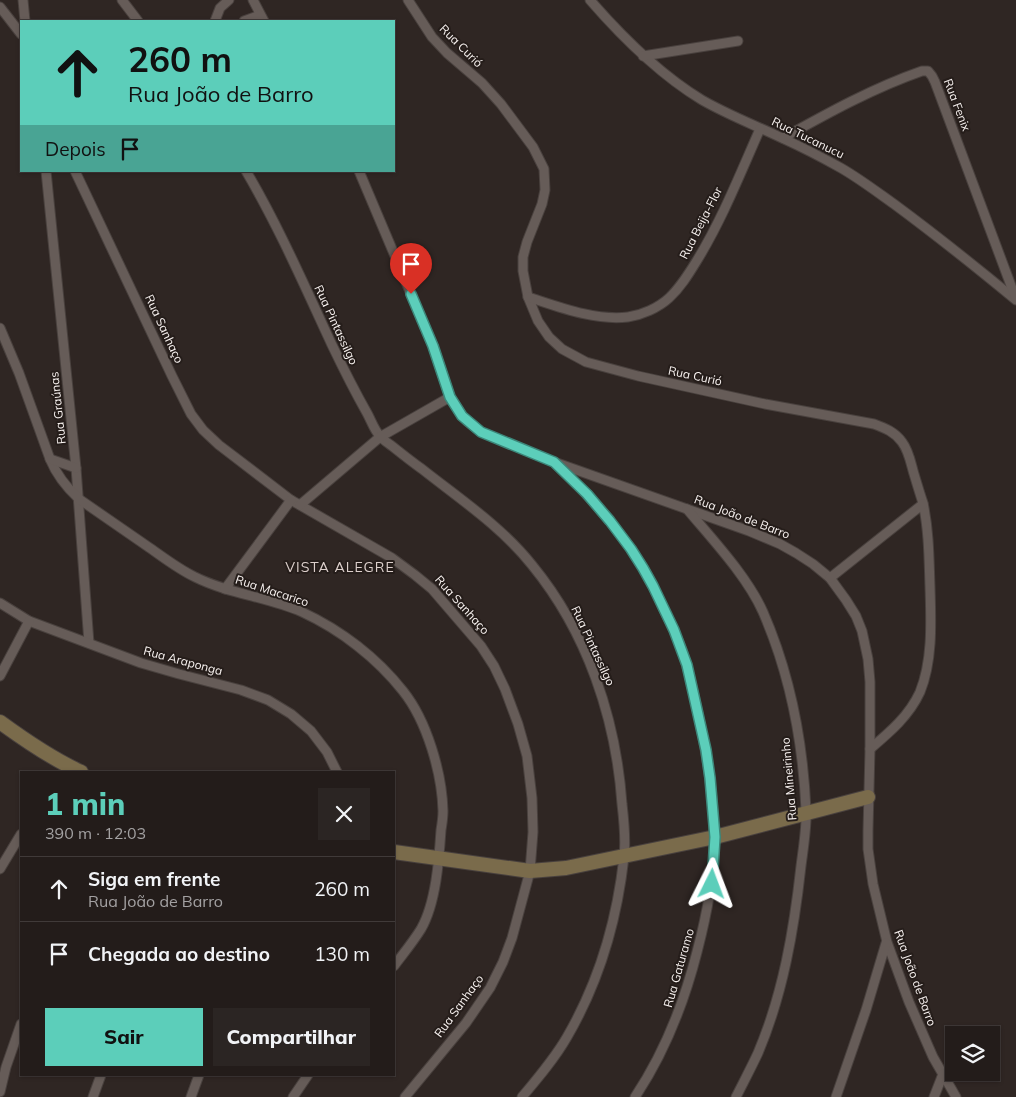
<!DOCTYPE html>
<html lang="pt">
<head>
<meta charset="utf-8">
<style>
  :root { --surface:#231c1a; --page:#2b2523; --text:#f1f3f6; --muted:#a3a1a2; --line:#403a39; --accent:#5cceba }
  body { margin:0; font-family:Mulish,sans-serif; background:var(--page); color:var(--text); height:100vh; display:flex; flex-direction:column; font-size:19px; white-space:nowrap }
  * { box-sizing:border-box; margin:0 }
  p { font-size:16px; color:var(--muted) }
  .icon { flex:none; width:28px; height:28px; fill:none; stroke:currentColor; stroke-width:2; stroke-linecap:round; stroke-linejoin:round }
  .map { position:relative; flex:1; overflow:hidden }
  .sheet { position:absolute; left:20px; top:771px; width:375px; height:305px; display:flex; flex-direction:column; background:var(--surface); border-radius:0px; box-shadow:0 1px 4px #0004,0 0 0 1px var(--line) }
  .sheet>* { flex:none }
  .top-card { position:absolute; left:20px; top:20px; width:375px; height:152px; border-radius:0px; box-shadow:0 1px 4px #0004,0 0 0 1px var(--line); background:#5cceba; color:#111; overflow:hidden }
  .tools { position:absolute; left:945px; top:1026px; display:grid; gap:10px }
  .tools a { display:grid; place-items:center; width:55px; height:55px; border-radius:0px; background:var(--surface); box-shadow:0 1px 4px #0004,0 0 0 1px var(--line); font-size:25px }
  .pin { position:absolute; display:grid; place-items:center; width:42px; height:42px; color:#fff; margin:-51px -21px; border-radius:50% 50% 50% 0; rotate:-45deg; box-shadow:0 0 5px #0007 }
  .pin .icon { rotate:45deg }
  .me { position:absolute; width:55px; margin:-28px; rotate:3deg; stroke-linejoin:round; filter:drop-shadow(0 0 4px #0008) }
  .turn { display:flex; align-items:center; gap:18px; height:105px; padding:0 25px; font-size:22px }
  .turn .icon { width:65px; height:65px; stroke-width:2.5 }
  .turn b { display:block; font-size:35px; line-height:42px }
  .then { display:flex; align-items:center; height:48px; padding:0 25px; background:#0003; gap:10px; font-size:19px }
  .round { display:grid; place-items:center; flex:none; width:52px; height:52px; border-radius:0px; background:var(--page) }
  .headline { display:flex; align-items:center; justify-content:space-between; height:85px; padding:0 25px }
  h1 { font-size:30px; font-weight:800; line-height:38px; color:var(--accent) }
  .primary-button { display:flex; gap:10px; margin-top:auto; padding:10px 25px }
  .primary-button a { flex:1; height:58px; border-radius:0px; background:var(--accent); color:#111; font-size:20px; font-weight:800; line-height:58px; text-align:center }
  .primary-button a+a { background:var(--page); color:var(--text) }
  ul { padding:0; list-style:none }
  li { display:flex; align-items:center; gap:15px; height:65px; padding:0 25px; border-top:1px solid var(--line) }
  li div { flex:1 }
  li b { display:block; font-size:19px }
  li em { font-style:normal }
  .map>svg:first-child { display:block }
</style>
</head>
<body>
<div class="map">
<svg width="1016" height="1097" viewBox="0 0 1016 1097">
  <rect width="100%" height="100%" fill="#2f2623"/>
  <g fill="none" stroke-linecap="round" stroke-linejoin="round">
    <g stroke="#49413e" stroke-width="11">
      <g id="street">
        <polyline points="23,0 25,21"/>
        <polyline points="122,0 138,21"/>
        <polyline points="253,0 264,21"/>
        <path d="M 408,0 L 432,37 L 447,53 L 482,83 L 501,104 L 533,147 L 544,169 L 545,190 L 542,204 L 527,242 L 523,257 L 523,271 L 528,297 L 538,321 L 549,337 L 562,349 L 586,362 L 638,376 L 765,404 L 874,424 C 885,428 895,432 902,442 C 909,451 911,464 914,474 C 917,484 920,494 923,503 C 929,531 929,559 930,587 C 931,621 933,660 920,692 C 909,716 890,732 870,749"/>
        <path d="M 590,0 C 623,38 659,74 702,100 C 728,115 757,126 784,139 C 804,148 823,158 841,168 C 860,179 877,192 894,204 C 936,235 976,267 1016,300"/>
        <polyline points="0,7 21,34"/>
        <polyline points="215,21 220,8 229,0"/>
        <polyline points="244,21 260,15"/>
        <polyline points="643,56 738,41"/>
        <path d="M 783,138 C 828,113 873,88 922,71 L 928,71 L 932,76 L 935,82 L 1016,299"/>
        <polyline points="46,171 76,468 89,643"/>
        <polyline points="75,171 172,376 191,414 203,430 219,445 291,500 392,558 415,575 432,589 481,646 494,666 505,689 518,724 527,756 532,798 533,832 530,871 512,938 503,962 490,988 466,1023 405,1097"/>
        <path d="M 246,171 C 279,227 305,287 332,345 C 343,368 354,390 367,413 C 371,420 374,430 380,436 C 383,440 388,443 392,446 C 402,454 412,462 422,469 C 460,499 502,527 532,565 C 587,632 616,718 622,804 C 624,821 626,840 624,857 C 617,920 599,982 567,1037 C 555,1058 538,1078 522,1097"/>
        <polyline points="359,171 433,346 450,397 462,416 468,422 481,432 554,462 749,531 780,544 796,553 813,564 830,578 846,600 856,616 862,631 868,659 870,682 870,749 868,831 868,849 873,884 887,942 909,1002 933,1057 956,1097"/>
        <path d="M 528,297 C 559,307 595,321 628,317 C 642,315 658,308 669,298 C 680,288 688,275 696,262 C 722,220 740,174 760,129"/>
        <path d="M 0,328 L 19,373 L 50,459 C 57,476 66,487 79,499 C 102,515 124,530 147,546 C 163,557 178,569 195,577 C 229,594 268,597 302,612 C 341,630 377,658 403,691 C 427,721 442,773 443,811 C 443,817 442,824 441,830 C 439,860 436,903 421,929 C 413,942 403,954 394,966"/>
        <polyline points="50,459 76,468"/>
        <path d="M 556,464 C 589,495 620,529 643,568 C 652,582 658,597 665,612 C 671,624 677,637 682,650 C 690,674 695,699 700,723 C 708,761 714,798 714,836 C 715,875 707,914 697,952 C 684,1003 665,1052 635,1097"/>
        <polyline points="300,505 380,437 450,397"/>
        <path d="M 687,509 C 712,539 747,576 763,612 C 790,674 803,742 806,810 C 807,826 803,850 801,866 C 794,930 783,994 758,1053 C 751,1068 743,1083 736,1097"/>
        <polyline points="830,578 923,504"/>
        <polyline points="225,589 291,500"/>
        <polyline points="0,603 29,621 141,663 179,674 241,690 268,700 291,714 311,731 327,752 337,772"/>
        <polyline points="0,676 29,621"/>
        <polyline points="0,869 21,834"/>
        <polyline points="0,1092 6,1067 21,1024"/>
        <polyline points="93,1097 101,1075"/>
        <polyline points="191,1097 199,1075"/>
        <polyline points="293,1097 308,1075"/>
        <polyline points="836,1097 866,1010 886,943"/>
        <polyline points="934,1097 943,1074"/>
      </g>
    </g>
    <g stroke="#49413e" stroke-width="16">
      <g id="secondary">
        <path d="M 0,722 C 26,741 52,759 81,772"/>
        <polyline points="394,852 530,871 566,868 715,837 868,797"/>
      </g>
    </g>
    <use href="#street" stroke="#665c58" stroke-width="9"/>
    <use href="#secondary" stroke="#7a6b4b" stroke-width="14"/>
  </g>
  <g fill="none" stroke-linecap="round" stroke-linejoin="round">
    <g stroke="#3c8679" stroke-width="12">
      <polyline id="route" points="411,294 433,346 450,397 462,416 481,432 554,462 587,494 610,521 631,549 643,568 653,586 674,630 687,665 706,750 710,778 715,837 712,884"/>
    </g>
    <use href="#route" stroke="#5cceba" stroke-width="9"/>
  </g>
  <g text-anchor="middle" stroke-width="4" stroke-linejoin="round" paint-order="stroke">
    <g font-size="12" fill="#f9f3f1" stroke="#251d1a">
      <text transform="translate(461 46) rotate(45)" y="4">Rua Curió</text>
      <text transform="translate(957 105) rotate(69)" y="4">Rua Fenix</text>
      <text transform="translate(808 138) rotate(26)" y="4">Rua Tucanucu</text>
      <text transform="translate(701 223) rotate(-63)" y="4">Rua Beija-Flor</text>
      <text transform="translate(336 325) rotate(65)" y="4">Rua Pintassilgo</text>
      <text transform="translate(164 329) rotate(65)" y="4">Rua Sanhaço</text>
      <text transform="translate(695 376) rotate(12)" y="4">Rua Curió</text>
      <text transform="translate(58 408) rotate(-96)" y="4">Rua Graúnas</text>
      <text transform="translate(742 517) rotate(21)" y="4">Rua João de Barro</text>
      <text transform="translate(272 591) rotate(18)" y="4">Rua Macarico</text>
      <text transform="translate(462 605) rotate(48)" y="4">Rua Sanhaço</text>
      <text transform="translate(593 646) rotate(65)" y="4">Rua Pintassilgo</text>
      <text transform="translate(183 661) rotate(15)" y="4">Rua Araponga</text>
      <text transform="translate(789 779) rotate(-95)" y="4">Rua Mineirinho</text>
      <text transform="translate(679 968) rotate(-74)" y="4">Rua Gaturamo</text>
      <text transform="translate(915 978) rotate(70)" y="4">Rua João de Barro</text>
      <text transform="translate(459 1006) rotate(-54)" y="4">Rua Sanhaço</text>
    </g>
    <g font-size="14" letter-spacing="1" fill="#dccfcb" stroke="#251d1a">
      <text x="340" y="572">VISTA ALEGRE</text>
    </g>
  </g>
</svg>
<div class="tools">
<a><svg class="icon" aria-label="layers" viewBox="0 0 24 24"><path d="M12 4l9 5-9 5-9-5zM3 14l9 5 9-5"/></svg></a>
</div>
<div class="pin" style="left:411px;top:294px;background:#d93025"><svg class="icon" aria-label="arrive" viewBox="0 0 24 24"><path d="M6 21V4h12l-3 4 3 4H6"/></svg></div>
<svg class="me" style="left:712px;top:884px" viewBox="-20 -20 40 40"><path d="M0-17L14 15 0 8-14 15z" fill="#5cceba" stroke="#fff" stroke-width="4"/></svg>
<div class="top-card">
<div class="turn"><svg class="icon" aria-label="ahead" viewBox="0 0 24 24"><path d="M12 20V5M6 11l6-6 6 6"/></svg><div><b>260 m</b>Rua João de Barro</div></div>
<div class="then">Depois<svg class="icon" aria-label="arrive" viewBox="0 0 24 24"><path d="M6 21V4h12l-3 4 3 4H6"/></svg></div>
</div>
<section class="sheet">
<div class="headline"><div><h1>1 min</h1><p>390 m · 12:03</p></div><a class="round"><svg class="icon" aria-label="close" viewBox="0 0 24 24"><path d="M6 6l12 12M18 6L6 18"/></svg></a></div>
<ul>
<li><svg class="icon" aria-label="ahead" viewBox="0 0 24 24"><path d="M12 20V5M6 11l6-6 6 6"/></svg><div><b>Siga em frente</b><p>Rua João de Barro</p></div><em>260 m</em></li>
<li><svg class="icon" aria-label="arrive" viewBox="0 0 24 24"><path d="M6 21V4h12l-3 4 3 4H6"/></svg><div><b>Chegada ao destino</b></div><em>130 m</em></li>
</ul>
<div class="primary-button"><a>Sair</a><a>Compartilhar</a></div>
</section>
</div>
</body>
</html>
